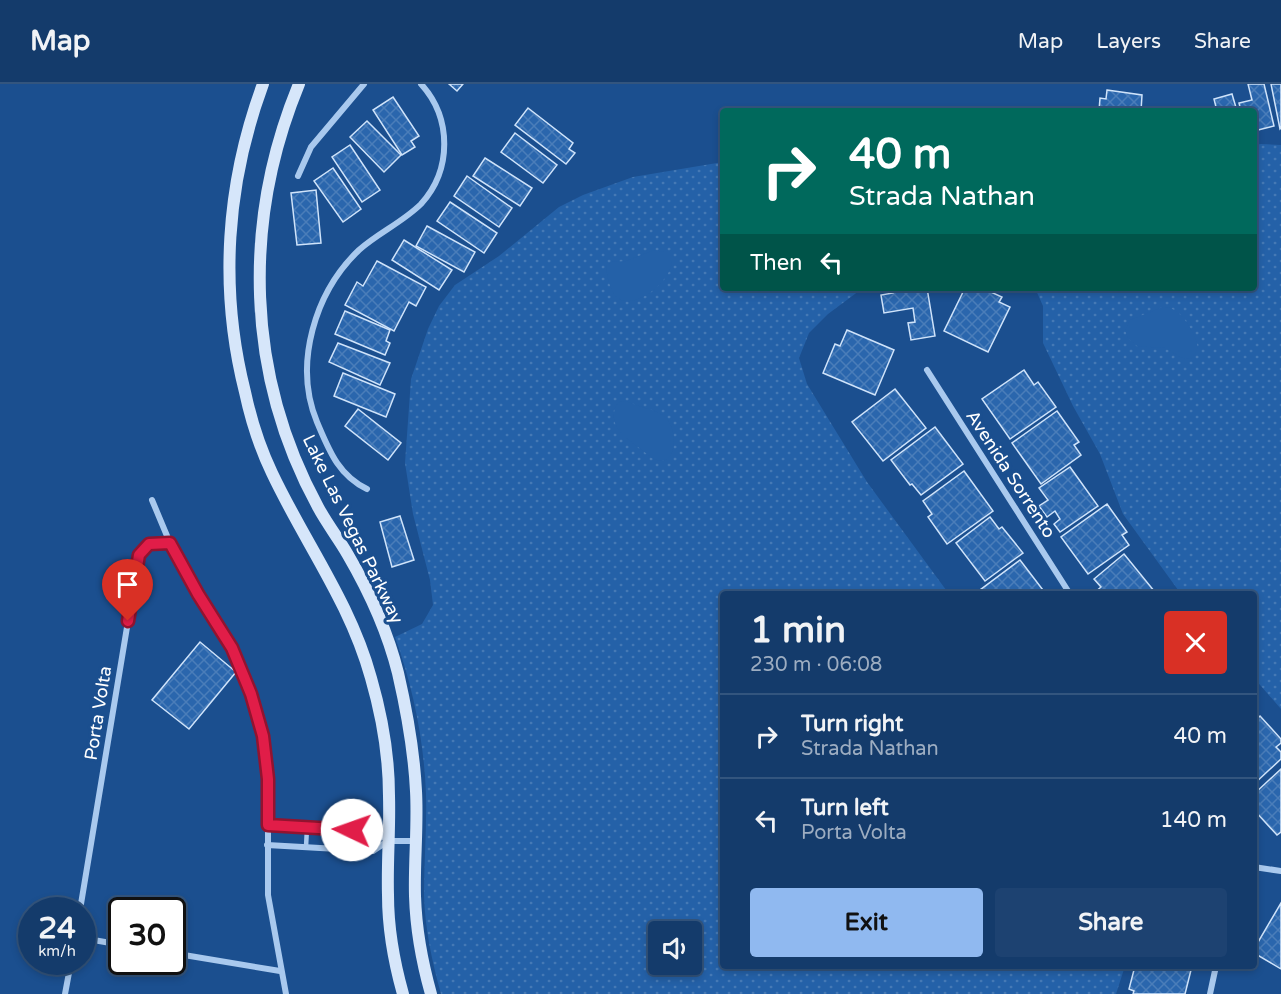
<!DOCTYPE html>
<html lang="en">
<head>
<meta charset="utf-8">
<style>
  :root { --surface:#143b6b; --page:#1d4271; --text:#f1f3f6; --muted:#9dadc1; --line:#33557e; --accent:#90b9f0 }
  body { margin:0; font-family:"Varela Round",sans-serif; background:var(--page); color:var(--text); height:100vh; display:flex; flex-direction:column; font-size:22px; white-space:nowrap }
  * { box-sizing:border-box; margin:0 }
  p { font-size:20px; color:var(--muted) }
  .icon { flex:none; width:33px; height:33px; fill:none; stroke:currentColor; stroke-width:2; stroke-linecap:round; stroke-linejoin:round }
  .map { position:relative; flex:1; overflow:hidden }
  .drawer { position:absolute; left:720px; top:507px; width:537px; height:378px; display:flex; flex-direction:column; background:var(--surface); border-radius:6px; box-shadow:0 3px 9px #0003,0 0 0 2px var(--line) }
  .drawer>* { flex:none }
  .guide { position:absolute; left:720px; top:24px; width:537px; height:183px; border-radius:6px; box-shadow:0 3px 9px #0003,0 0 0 2px var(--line); background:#00695c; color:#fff; overflow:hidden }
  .fabs { position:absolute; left:648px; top:837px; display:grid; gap:12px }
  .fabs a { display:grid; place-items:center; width:54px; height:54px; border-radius:6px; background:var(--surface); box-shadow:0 3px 9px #0003,0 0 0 2px var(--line); font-size:30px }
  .speed { position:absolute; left:18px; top:813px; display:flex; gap:12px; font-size:30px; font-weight:700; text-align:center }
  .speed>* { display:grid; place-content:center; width:78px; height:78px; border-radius:50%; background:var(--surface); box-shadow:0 3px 9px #0003,0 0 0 2px var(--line); line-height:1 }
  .speed small { font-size:15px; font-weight:400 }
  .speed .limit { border:3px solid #111; border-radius:9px; background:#fff; color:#111 }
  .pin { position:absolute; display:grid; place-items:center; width:51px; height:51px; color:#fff; margin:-62px -26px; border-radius:50% 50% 50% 0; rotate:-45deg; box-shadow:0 0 6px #0007 }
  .pin .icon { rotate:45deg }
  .me { position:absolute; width:66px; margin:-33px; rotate:273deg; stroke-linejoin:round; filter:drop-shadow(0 0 4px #0008) }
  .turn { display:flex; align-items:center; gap:21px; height:126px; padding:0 30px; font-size:27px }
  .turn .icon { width:78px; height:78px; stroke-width:2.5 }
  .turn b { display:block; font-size:42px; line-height:51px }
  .then { display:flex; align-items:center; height:57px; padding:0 30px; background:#0003; gap:12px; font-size:22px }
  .round { display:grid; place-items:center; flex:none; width:63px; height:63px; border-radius:6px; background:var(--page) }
  .overview { display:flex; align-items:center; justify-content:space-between; height:102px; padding:0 30px }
  h1 { font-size:36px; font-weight:700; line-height:45px }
  .action { display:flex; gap:12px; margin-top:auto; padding:12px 30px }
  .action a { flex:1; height:69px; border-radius:6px; background:var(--accent); color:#111; font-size:24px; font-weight:700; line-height:69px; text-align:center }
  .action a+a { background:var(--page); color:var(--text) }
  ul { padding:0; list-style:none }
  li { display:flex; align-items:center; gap:18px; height:84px; padding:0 30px; border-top:2px solid var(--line) }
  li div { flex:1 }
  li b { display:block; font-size:22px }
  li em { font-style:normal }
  header { display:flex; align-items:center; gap:36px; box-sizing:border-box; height:84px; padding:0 30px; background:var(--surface); border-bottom:2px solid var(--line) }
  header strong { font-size:28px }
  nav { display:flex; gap:33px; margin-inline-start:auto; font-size:21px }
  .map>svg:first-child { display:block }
</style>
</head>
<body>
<header>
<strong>Map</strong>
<nav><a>Map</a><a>Layers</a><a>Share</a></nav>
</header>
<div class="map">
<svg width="1281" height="910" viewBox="0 0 1281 910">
  <defs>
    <pattern id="grass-dots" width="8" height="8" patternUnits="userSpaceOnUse" patternTransform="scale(1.5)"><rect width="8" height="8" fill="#2461a8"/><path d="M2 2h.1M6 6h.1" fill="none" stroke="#4579b5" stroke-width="1.8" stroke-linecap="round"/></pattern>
    <pattern id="building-cross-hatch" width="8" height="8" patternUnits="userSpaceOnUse" patternTransform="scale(1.5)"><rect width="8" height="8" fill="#2a66ad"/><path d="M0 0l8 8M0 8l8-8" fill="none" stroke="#4a7db9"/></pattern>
  </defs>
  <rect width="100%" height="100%" fill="#1b4f8f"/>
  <g fill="url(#grass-dots)" fill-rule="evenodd">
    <polygon points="1261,60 1281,61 1281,625 1254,594 1254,510 1181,510 1123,430 1100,370 1073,322 1043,259 1043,222 1035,204 1254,204 1254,61"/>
    <path d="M 723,78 L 723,204 L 863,204 L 828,230 L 809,249 L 799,274 L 807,300 L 867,398 L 949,510 L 723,510 L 723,882 L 1125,882 L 1116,910 L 441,910 C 432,877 425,845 424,811 C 424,777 427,743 426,710 C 424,656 413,603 395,553 L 422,540 L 433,521 L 430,496 L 413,430 L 405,379 L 411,295 L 428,245 L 439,222 L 455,201 L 499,172 L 559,123 L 583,111 L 633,93 ZM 658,848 L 692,848 L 692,880 L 658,880 Z"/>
  </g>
  <g fill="#2461a8">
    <path d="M 654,166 L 664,168 L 672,175 C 674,198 623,238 611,204 C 608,196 606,189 607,181 L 612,178 L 626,177 Z"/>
    <path d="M 1163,223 C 1180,221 1196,250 1198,264 L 1192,274 L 1184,275 L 1165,264 L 1137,262 L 1128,254 L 1125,246 L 1130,236 Z"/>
    <path d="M 621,317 C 628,317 633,320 639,322 C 648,325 659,327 665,333 C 679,346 678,387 652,374 C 638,361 611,349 614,329 C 615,323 616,320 621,317 Z"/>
  </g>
  <g fill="url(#building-cross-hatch)" stroke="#cfe3fa" stroke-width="1.5">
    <polygon points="449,0 463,0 457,7"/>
    <polygon points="1248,0 1264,0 1274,42 1254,47 1254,27 1241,27 1239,19 1252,16"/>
    <polygon points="1271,0 1281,0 1281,44 1280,45"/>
    <polygon points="1107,6 1142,11 1141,27 1099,27 1100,14 1106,15"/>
    <polygon points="1232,10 1237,27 1217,27 1214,15"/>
    <polygon points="393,13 419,52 411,57 415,63 402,71 373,26"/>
    <polygon points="528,24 573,59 569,65 575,69 566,80 515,41"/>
    <polygon points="367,37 401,71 384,88 350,53"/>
    <polygon points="515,49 557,81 543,99 501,68"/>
    <polygon points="350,61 380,106 362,118 332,73"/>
    <polygon points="485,74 532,104 520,122 473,92"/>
    <polygon points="333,84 361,125 343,138 314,97"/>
    <polygon points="467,92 512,124 499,143 454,112"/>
    <polygon points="316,106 321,159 297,161 291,109"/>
    <polygon points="450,118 497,149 484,169 437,137"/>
    <polygon points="427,142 475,168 464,188 416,162"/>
    <polygon points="404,156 452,186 439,206 392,176"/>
    <polygon points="377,177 426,203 416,222 409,218 394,247 345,221 357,198 363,202"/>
    <polygon points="892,204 927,204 935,252 911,256 908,239 915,238 913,224 884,229 881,211 893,209"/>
    <polygon points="965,204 982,204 1002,213 999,218 1010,223 988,268 944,247"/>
    <polygon points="345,227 390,246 386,257 390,259 385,271 335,250"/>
    <polygon points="847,246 894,266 875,311 823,289 835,260 840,262"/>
    <polygon points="338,259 390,279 380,301 329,278"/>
    <polygon points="1024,286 1034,301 1038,298 1056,323 1010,355 982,315"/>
    <polygon points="343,289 395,310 386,333 334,312"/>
    <polygon points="895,305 926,344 883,377 852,338"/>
    <polygon points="358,325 401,359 388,376 345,342"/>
    <polygon points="1057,327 1079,358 1074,361 1081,371 1041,400 1012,359"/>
    <polygon points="935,343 963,380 921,411 912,400 910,401 891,376"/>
    <polygon points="1070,383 1098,422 1060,448 1054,440 1060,435 1055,427 1047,433 1039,422 1048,416 1039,404"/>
    <polygon points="964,387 993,427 947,460 928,433 932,430 923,417"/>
    <polygon points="1107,420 1127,448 1122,451 1129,461 1088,490 1061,453"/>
    <polygon points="400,432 414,476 392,483 380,438"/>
    <polygon points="990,433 999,445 1002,443 1023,469 985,497 956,459"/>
    <polygon points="1124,470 1155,508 1152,510 1095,510 1094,509 1101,503 1094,495"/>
    <polygon points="1020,476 1046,510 983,510 980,506"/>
    <polygon points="200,558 236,588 189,645 152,616"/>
    <polygon points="1260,632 1281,655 1281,659 1276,663 1281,668 1281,675 1254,700 1254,638"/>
    <polygon points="1281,685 1281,748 1277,751 1254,726 1254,710"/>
    <polygon points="1281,819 1281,885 1254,869 1254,865"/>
    <polygon points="1135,882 1177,882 1191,886 1185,910 1133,910 1134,907 1129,905"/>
  </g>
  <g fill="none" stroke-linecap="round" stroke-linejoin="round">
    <polyline stroke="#a9c9ee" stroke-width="4.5" points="306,763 307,744"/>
    <g stroke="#a9c9ee" stroke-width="6">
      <polyline points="298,92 311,63 364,0"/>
      <polyline points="927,286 1070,510"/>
      <path d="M 367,405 C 338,391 329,366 317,338 C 293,280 315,208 359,166 C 378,149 403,138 421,120 C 452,86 452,34 421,0"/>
      <polyline points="152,416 170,459 198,510 232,564 251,610 263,652 268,695 268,811 286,910"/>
      <polyline points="268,742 375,748 389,757 416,757"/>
      <polyline points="267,761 373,767 388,757"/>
      <polyline points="1254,783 1281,787"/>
      <polyline points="80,826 139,471 149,460 170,459"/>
      <polyline points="82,854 122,861"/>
      <polyline points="172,869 280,887"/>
      <polyline points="65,910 71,878"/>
      <polyline points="1210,910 1216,882"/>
    </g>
    <g stroke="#d6e6fa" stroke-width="12">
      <path d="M 263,0 C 226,100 219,205 245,308 C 251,336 260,364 272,389 C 305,459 350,518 371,594 C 382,632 389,673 389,712 C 390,745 387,778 388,811 C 388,845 394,878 403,910"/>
      <path d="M 299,0 C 242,138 246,291 318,423 C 327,440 339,455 348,471 C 369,507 388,549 398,589 C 407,628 414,667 416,707 C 418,742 414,777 415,812 C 416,845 422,878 431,910"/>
    </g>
  </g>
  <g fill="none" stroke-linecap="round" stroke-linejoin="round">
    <g stroke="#92132f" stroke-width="15">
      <polyline id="route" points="128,537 139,471 149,460 170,459 198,510 232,564 251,610 263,652 268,695 268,741 352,746"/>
    </g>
    <use href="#route" stroke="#e11d48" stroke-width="10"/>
  </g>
  <g text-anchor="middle" stroke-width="6" stroke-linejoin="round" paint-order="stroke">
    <g font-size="18" fill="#fff" stroke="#1b4f8f">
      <text transform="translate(1011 390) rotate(57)" y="6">Avenida Sorrento</text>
      <text transform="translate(353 445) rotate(64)" y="6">Lake Las Vegas Parkway</text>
      <text transform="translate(98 629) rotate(-81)" y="6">Porta Volta</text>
    </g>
  </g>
</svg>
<div class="fabs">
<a><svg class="icon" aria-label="sound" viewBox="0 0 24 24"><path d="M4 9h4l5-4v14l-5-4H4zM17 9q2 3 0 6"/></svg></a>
</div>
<div class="speed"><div>24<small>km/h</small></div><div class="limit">30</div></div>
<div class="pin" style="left:128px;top:537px;background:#d93025"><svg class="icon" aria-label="arrive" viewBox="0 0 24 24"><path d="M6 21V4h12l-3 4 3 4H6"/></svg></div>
<svg class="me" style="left:352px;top:746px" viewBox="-20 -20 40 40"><circle r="19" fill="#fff"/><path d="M0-13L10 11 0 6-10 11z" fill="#e11d48"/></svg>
<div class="guide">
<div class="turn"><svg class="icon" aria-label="right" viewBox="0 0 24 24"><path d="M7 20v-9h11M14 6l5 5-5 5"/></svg><div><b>40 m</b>Strada Nathan</div></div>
<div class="then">Then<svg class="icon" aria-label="left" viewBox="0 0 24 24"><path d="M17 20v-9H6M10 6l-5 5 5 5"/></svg></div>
</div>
<section class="drawer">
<div class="overview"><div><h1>1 min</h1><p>230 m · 06:08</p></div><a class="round" style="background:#d93025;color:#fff"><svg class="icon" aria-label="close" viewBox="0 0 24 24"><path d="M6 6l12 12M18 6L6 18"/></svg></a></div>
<ul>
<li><svg class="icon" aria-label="right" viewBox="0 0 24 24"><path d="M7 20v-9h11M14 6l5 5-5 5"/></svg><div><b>Turn right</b><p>Strada Nathan</p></div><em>40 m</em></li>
<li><svg class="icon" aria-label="left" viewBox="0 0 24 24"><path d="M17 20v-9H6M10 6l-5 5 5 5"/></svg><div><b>Turn left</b><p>Porta Volta</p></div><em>140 m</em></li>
</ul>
<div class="action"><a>Exit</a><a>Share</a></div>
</section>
</div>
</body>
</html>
